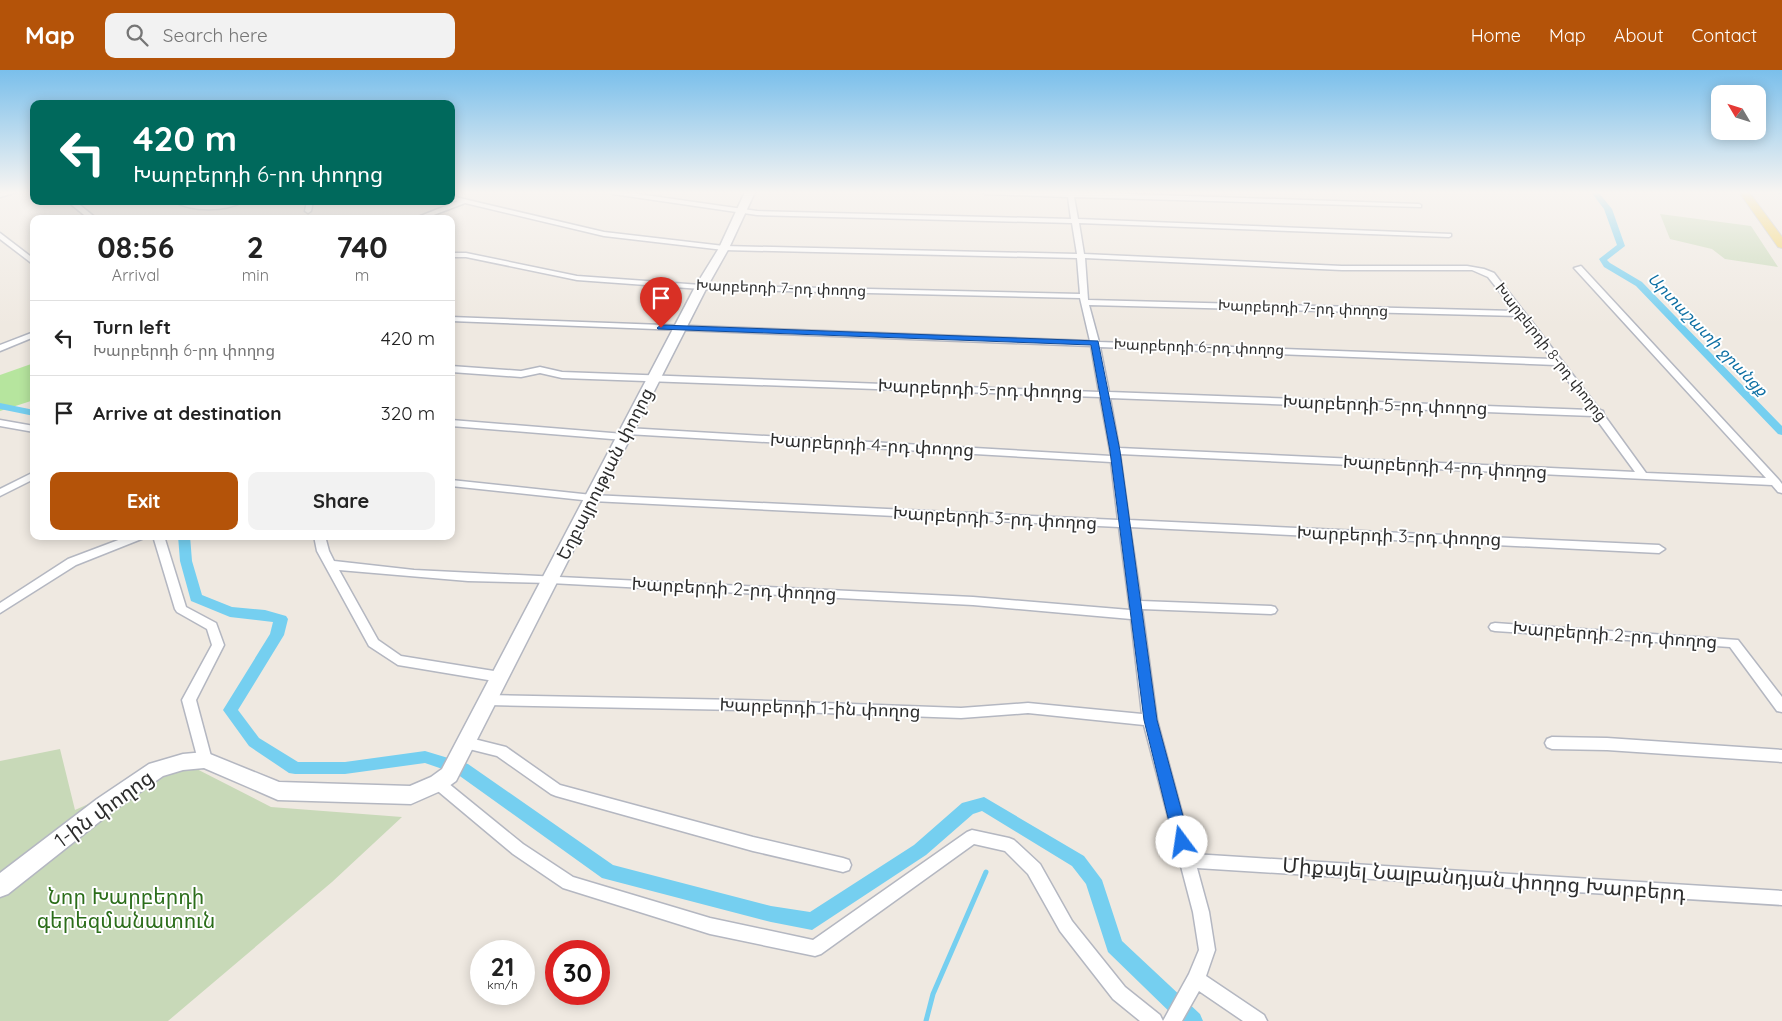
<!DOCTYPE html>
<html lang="en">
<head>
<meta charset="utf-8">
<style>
  :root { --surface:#fff; --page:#f2f2f2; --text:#222; --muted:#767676; --line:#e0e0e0; --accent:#b45309 }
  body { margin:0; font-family:Quicksand,"Noto Sans Armenian",sans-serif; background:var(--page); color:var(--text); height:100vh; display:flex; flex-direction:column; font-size:19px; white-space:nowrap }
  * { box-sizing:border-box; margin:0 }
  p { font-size:16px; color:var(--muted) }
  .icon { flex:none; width:28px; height:28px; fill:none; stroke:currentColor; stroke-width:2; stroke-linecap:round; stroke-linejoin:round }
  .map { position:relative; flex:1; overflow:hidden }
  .side { position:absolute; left:30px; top:145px; width:425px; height:325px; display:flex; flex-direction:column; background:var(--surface); border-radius:10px; box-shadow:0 2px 12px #0003 }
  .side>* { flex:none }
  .hud { position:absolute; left:30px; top:30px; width:425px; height:105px; border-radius:10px; box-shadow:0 2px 12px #0003; background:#00695c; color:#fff; overflow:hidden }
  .needle { width:32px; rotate:308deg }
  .controls { position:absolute; left:1711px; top:15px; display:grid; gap:10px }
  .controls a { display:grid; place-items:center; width:55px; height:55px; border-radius:10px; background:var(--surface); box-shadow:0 2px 12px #0003; font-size:25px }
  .speed { position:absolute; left:470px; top:870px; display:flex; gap:10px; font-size:25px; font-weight:700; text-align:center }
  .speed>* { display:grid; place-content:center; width:65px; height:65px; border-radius:50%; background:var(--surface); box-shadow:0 2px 12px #0003; line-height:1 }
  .speed small { font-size:12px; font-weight:400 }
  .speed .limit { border:8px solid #d22; background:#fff; color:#111 }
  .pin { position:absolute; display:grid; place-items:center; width:42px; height:42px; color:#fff; margin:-51px -21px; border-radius:50% 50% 50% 0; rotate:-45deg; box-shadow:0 0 5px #0007 }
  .pin .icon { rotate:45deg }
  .me { position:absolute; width:55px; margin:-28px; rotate:346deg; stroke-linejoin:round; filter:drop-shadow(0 0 4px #0008) }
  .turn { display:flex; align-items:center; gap:18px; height:105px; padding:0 20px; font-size:22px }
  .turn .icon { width:65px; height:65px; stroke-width:2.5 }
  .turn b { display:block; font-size:35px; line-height:42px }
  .eta { display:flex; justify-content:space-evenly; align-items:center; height:85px; text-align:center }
  .eta b { font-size:30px; font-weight:700; line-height:35px }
  .primary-button { display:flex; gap:10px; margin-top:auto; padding:10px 20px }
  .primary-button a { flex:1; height:58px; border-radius:10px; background:var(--accent); color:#fff; font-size:20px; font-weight:700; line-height:58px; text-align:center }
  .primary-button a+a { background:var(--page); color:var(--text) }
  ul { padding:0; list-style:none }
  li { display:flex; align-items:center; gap:15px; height:75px; padding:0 20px; border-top:1px solid var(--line) }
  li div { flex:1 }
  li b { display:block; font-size:19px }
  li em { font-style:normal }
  header { display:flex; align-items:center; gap:30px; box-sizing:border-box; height:70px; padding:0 25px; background:var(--accent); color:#fff }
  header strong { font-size:24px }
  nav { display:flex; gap:28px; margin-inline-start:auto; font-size:18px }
  .search { width:350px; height:45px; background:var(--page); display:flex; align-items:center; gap:12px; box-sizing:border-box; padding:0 18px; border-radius:10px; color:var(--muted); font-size:19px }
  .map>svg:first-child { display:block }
</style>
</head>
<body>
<header>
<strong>Map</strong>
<div class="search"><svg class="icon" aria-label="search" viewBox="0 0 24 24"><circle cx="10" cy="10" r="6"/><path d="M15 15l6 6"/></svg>Search here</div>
<nav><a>Home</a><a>Map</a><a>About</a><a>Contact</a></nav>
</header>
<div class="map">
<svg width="1782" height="951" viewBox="0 0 1782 951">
  <rect width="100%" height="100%" fill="#efe9e1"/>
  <polygon fill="#b6e59e" points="34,293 34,330 0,341 0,305"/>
  <g fill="#c8d9b8">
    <polygon points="1660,144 1751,156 1778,197 1725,189 1712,179 1670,169"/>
    <polygon points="60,679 75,740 183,692 271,737 402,747 332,812 168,951 0,951 0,691"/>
  </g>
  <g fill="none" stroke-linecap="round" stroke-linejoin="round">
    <polyline stroke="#75cff0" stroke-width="5" points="926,951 933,924 986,802"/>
    <g fill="#75cff0" fill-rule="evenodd">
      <polygon points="1591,122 1598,122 1612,139 1625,176 1607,190 1610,193 1642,212 1782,356 1782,365 1778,364 1636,216 1604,197 1599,189 1617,175 1604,139"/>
      <rect x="1778" y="122" width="4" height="2"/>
      <polygon points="0,333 34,340 34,346 0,339"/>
      <polygon points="178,466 190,466 192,491 202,525 232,537 265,540 286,546 288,549 284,565 238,640 259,668 298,692 345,692 425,681 468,694 613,795 771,836 810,842 914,775 962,733 984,727 1084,786 1102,810 1122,871 1200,944 1203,951 1179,951 1108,882 1086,814 1072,796 982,741 973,744 926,785 812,860 771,852 602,808 457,704 425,693 345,704 295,704 289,703 249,676 223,640 270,564 273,552 230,547 191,531 180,491"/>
    </g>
    <g stroke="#b4b7c1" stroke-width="3">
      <g id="street">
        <polygon points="6,122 17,122 0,127 0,123"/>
        <path d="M 610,122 L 624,122 L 757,141 L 1071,149 L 1068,127 L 985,124 L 982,122 L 1073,122 L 1419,134 L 1421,135 L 1421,137 L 1074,127 L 1078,149 L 1451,164 L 1451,166 L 1449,167 L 1079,153 L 1084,184 L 1342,196 L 1467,196 L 1484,199 L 1494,203 L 1600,340 L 1603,341 L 1604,345 L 1646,403 L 1766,408 L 1574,198 L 1581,196 L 1779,410 L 1782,414 L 1782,423 L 1778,422 L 1772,415 L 1120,384 L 1129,450 L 1659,475 L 1665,479 L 1659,483 L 1130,457 L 1141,531 L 1271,536 L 1275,537 L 1277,540 L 1275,543 L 1271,544 L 1142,539 L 1157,650 L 1193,784 L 1782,821 L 1782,835 L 1197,798 L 1209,842 L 1215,880 L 1206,906 L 1264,945 L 1267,951 L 1243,951 L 1199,921 L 1182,951 L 1163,951 L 1189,904 L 1199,880 L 1193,842 L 1144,655 L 1028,643 L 961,648 L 740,640 L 489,635 L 484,634 L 482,630 L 484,626 L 489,625 L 740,630 L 961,638 L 1028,633 L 1142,644 L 1131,549 L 973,535 L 550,513 L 468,511 L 339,500 L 378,570 L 401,586 L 500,602 L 505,604 L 507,607 L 505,610 L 500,612 L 398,595 L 369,576 L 317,481 L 314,466 L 325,466 L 329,481 L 334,491 L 414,500 L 973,527 L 1130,540 L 1119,457 L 592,431 L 451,416 L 451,410 L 592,425 L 1118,450 L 1111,392 L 627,364 L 622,361 L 627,358 L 1111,386 L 1100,327 L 562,308 L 540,303 L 521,307 L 451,302 L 451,296 L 521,301 L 540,297 L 562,302 L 1099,322 L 1091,276 L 451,251 L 451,247 L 1090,271 L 1080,228 L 701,219 L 577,210 L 466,187 L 451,187 L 451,183 L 466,183 L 577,206 L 701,215 L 1080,224 L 1077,188 L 724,180 L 604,166 L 465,133 L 423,149 L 413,149 L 458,131 L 451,130 L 451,126 L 604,162 L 724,176 L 1077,184 L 1072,153 L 757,145 L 613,124 ZM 1085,188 L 1342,200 L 1472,200 L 1488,207 L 1515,241 L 1088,230 ZM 1089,235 L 1519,246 L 1552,289 L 1099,272 ZM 1100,277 L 1556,295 L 1590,340 L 1109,322 ZM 1110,328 L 1594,346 L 1635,402 L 1119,378 Z"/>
        <polygon points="67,131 75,131 97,149 89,149"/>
        <path d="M 173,131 L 208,135 L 244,131 C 226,142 191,142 173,131 Z"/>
        <polygon points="307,131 313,131 311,141 308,143 305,141"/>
        <polygon points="0,163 34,189 34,195 0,169"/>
        <polygon points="34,262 34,267 0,281 0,275"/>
        <polygon points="0,350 34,356 34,362 0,356"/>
        <polygon points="451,350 624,364 629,367 624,370 451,356"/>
        <polygon points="34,402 34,409 0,426 0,419"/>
        <polygon points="129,466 145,466 144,468 76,495 0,543 0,533 68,489"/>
        <polygon points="153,466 164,466 186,537 216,553 224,575 196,630 212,690 210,694 205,696 200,694 198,690 182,630 212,575 207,559 177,542 175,539"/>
        <polygon points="1495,553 1738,570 1782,627 1782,642 1777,641 1730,577 1495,561 1491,560 1489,557 1491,554"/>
        <polygon points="466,667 506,677 560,715 753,767 843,788 849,790 851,795 849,800 843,802 753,781 556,726 551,724 497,686 461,677 459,673 461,669"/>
        <polygon points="1552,667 1607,668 1782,680 1782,692 1607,680 1552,679 1547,677 1545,673 1547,669"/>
        <polygon points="438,707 443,709 523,774 573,807 710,848 813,870 967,762 972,760 1009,768 1014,770 1040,794 1072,851 1125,917 1160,945 1163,951 1140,951 1113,929 1060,861 1028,804 1005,781 974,774 821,884 815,886 710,864 563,818 513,784 433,717 431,713 433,709"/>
      </g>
    </g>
    <g stroke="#b4b7c1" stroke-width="3">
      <polygon id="secondary" points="745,122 755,122 729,178 707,217 456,711 445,719 411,734 278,730 204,698 183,700 163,706 113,741 8,824 0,827 0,803 97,729 149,694 183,684 205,682 279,712 410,716 431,707 442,699 695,217 719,178"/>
    </g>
    <g stroke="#c9c9c9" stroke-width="2">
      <polygon id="primary" points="1739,122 1749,122 1782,167 1782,178 1778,177"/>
    </g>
    <use href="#street" fill="#fff" fill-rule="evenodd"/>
    <use href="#secondary" fill="#fff" fill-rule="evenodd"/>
    <use href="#primary" fill="#f2d163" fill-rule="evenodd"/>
  </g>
  <linearGradient id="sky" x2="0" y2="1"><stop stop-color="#7abfeb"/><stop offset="0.48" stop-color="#f8f5f2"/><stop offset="1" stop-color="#f8f5f2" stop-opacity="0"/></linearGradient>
  <rect width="1782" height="255" fill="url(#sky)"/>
  <polygon fill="#1a73e8" stroke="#114b97" points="661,255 1098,271 1120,381 1157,650 1190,772 1187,777 1182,779 1176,777 1174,772 1144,650 1110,381 1091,275 658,259 657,258"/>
  <g text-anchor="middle" stroke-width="4" stroke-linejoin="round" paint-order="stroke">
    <g font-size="15" fill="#2e2e2e" stroke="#fff">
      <text transform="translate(781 218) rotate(2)" y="5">Խարբերդի 7-րդ փողոց</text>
      <text transform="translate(1303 238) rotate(2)" y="5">Խարբերդի 7-րդ փողոց</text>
      <text transform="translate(1199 277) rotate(2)" y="5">Խարբերդի 6-րդ փողոց</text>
      <text transform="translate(1551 282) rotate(52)" y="5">Խարբերդի 8-րդ փողոց</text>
    </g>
    <g font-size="16" font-style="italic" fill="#0d6fa3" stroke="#fff">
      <text transform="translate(1708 264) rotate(46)" y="6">Արտաշատի ջրանցք</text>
    </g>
    <g font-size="18" fill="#2e2e2e" stroke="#fff">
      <text transform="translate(980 319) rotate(2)" y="6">Խարբերդի 5-րդ փողոց</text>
      <text transform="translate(1385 335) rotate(2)" y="6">Խարբերդի 5-րդ փողոց</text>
      <text transform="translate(872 375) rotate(3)" y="6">Խարբերդի 4-րդ փողոց</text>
      <text transform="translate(1445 397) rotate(3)" y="6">Խարբերդի 4-րդ փողոց</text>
      <text transform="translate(605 404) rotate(-63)" y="6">Եղբայրության փողոց</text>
      <text transform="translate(995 448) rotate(3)" y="6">Խարբերդի 3-րդ փողոց</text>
      <text transform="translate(1399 466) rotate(2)" y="6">Խարբերդի 3-րդ փողոց</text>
      <text transform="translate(734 519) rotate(3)" y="6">Խարբերդի 2-րդ փողոց</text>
      <text transform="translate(1615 565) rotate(4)" y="6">Խարբերդի 2-րդ փողոց</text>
      <text transform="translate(820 638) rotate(2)" y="6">Խարբերդի 1-ին փողոց</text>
    </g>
    <g font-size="21" fill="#2e2e2e" stroke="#fff">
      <text transform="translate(104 739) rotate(-36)" y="7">1-ին փողոց</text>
      <text transform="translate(1484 809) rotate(4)" y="7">Միքայել Նալբանդյան փողոց Խարբերդ</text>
    </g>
    <g font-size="21" fill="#2c6e1b" stroke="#fff">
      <text x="126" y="834">Նոր Խարբերդի<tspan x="126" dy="24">գերեզմանատուն</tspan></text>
    </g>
  </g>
</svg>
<div class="controls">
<a><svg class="needle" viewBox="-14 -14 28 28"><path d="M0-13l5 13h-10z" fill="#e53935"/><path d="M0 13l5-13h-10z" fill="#767676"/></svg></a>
</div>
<div class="speed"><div>21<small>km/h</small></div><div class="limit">30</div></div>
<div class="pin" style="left:661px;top:258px;background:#d93025"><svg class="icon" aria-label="arrive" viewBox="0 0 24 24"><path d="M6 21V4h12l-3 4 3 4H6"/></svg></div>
<svg class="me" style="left:1182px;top:772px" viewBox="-20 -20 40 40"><circle r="19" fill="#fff"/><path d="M0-13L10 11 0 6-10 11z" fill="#1a73e8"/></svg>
<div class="hud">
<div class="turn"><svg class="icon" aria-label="left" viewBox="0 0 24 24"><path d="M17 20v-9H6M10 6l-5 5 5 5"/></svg><div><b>420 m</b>Խարբերդի 6-րդ փողոց</div></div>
</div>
<section class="side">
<div class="eta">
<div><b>08:56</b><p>Arrival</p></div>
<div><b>2</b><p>min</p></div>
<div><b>740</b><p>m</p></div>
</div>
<ul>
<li><svg class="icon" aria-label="left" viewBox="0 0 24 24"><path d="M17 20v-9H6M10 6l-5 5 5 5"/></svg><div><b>Turn left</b><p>Խարբերդի 6-րդ փողոց</p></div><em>420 m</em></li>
<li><svg class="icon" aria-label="arrive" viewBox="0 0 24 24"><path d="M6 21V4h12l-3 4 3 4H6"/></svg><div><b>Arrive at destination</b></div><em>320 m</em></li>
</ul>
<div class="primary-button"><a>Exit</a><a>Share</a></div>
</section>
</div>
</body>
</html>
